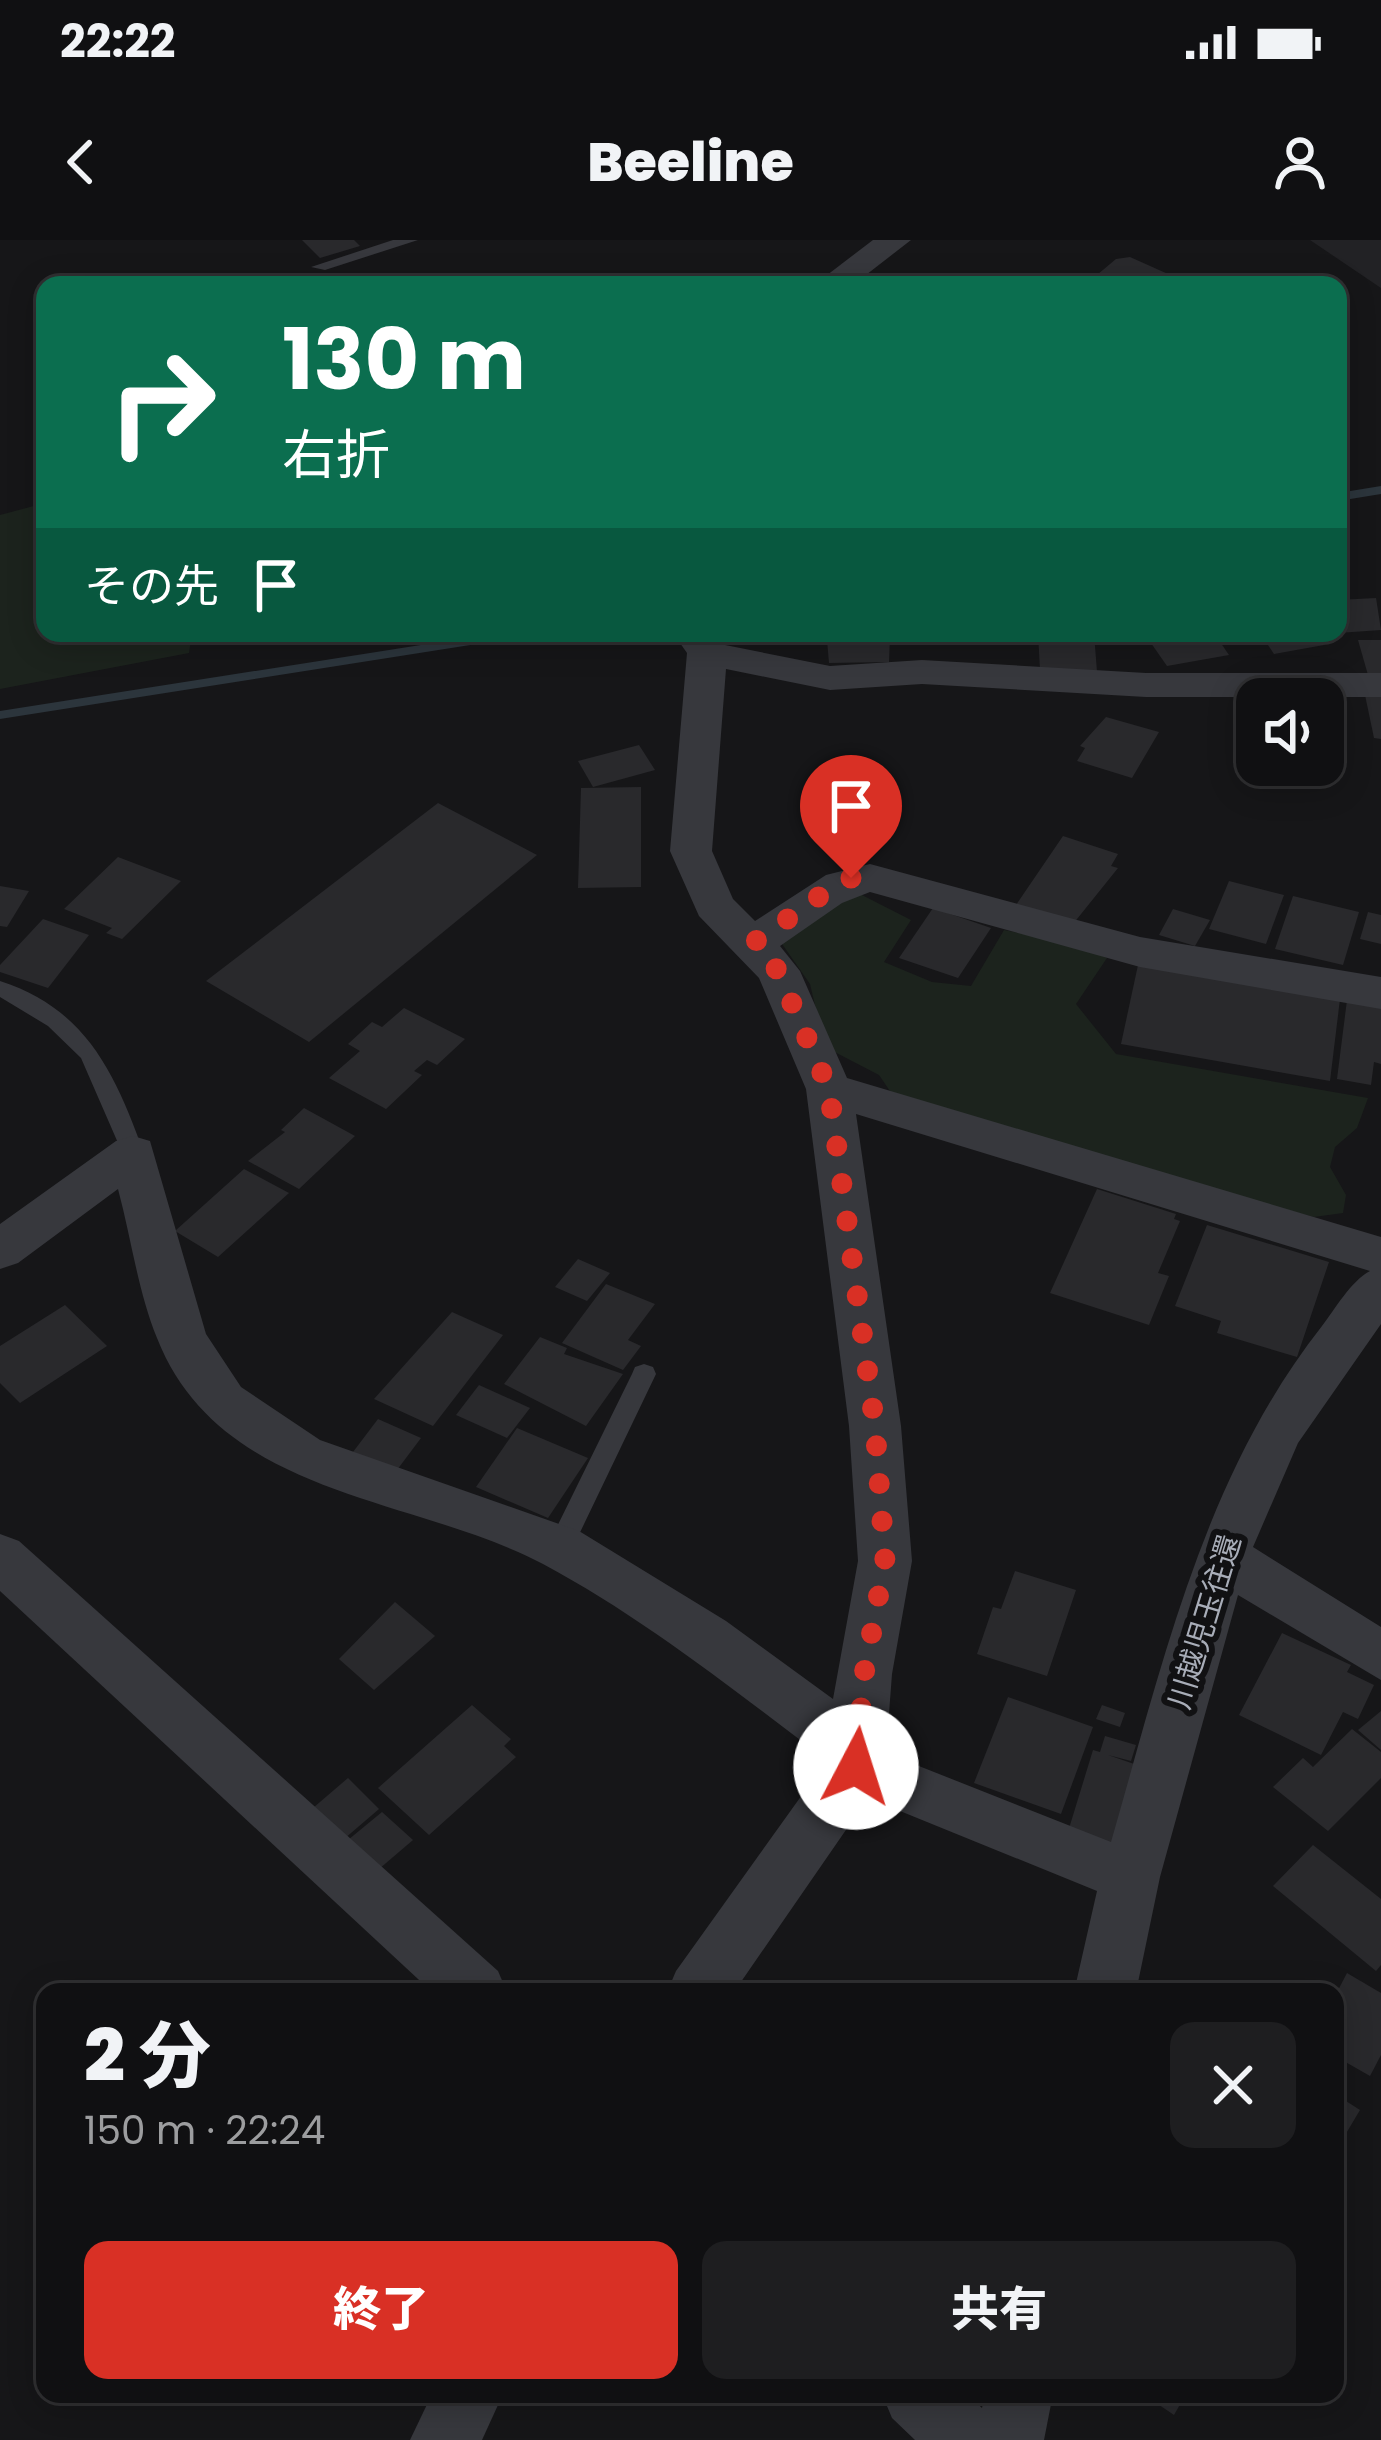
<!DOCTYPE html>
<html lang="ja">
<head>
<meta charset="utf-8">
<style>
  :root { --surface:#101012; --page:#1e1e20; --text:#f1f3f6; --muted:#9c9d9f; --line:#303032; --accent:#d93025 }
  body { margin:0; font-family:Poppins,"Noto Sans JP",sans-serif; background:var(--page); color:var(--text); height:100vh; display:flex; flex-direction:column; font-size:45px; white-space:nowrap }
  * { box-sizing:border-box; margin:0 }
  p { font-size:39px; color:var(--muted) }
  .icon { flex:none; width:66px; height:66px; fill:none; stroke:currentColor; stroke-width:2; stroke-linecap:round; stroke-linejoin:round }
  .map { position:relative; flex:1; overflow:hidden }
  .side { position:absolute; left:36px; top:1743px; width:1308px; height:420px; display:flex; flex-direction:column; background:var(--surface); border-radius:24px; box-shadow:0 6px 30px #0003,0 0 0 3px var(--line) }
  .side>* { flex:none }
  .guide { position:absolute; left:36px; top:36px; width:1311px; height:366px; border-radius:24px; box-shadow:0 6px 30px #0003,0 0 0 3px var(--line); background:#0b6e4f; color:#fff; overflow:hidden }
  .controls { position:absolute; left:1236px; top:438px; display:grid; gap:24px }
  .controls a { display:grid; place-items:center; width:108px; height:108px; border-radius:24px; background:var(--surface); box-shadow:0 6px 30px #0003,0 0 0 3px var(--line); font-size:60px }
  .pin { position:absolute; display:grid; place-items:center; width:102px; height:102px; color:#fff; margin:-123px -51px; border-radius:50% 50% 50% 0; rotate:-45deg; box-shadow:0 0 12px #0007 }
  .pin .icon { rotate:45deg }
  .me { position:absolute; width:132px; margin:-66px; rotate:5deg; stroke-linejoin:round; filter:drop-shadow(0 0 9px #0008) }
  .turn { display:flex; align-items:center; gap:42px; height:252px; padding:0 48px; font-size:54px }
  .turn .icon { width:156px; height:156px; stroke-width:2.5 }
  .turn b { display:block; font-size:84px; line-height:102px }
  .then { display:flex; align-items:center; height:114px; padding:0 48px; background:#0003; gap:24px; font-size:45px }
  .round { display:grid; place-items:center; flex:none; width:126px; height:126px; border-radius:24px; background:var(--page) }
  .head { display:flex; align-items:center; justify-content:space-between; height:204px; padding:0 48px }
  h1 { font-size:72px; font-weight:800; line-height:90px }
  .action { display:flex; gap:24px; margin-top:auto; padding:24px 48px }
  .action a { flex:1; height:138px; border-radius:24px; background:var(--accent); color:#fff; font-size:48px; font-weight:800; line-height:138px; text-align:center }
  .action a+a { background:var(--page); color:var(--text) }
  .status { display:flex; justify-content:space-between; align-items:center; height:84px; padding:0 60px; background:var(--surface); direction:ltr }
  .status svg { height:33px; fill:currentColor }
  header { display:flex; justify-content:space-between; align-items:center; height:156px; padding:0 48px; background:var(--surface); font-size:54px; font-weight:800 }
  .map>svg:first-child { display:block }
</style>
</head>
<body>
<div class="status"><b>22:22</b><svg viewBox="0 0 49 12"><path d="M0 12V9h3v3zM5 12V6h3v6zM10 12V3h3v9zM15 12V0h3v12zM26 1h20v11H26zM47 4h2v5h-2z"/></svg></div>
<header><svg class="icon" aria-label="back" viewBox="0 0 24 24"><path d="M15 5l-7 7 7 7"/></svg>Beeline<svg class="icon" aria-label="person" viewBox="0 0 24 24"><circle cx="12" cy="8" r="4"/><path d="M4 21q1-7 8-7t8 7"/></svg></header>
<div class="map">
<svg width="1381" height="2200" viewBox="0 0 1381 2200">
  <rect width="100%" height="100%" fill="#161618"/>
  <polygon fill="#222225" points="1310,0 1381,0 1381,48"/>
  <g fill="#1c231d">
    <polygon points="45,263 45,393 192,393 189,413 0,449 0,275"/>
    <polygon points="860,654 911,680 884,722 932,742 971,746 1004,690 1075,704 1107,718 1076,764 1116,814 1368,858 1357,888 1335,907 1330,927 1346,955 1343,973 1314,977 1194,946 892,854 879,835 825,807 810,744 780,701 835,660"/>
  </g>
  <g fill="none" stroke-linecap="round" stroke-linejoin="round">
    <g fill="#2c353c" fill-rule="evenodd">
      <polygon points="1381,246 1381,254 1338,261 1338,253"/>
      <polygon points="497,393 527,393 521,397 0,479 0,471"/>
    </g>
  </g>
  <g fill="#29292c">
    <polygon points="302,0 354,0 360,6 320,18"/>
    <polygon points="1130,17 1168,34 1159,39 1172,45 1102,45 1091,40 1116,19"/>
    <polygon points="1059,35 1078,38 1096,45 1024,45 1037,36 1050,41"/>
    <polygon points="1376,358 1381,390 1338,393 1338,360"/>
    <polygon points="820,393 890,396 889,422 829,423 827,400 821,400"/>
    <polygon points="1038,393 1094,393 1097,432 1040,430"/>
    <polygon points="1144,393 1214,393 1229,415 1167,426"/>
    <polygon points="1260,393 1315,393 1324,405 1274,414"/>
    <polygon points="1358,400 1381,400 1381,435 1368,435"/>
    <polygon points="1365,455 1381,455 1381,499 1374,498"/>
    <polygon points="1106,477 1159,492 1132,538 1077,521 1085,508 1080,506"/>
    <polygon points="639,505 655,530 593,547 578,521"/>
    <polygon points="641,547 641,647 578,648 581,548"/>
    <polygon points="438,563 537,615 309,802 206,741"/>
    <polygon points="1063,596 1118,614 1111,626 1118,628 1073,684 1016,665"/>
    <polygon points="118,617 181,641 122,699 106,693 112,688 64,669"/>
    <polygon points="1229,641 1284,655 1266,704 1209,689"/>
    <polygon points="0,646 29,651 7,687 0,686"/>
    <polygon points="1293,656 1359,672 1343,725 1275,709"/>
    <polygon points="933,668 991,688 958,738 899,718"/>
    <polygon points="1173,669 1210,680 1195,706 1159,695"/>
    <polygon points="1368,672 1381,675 1381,704 1360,699"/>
    <polygon points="43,679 89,695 48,748 0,732 0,725"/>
    <polygon points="1138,725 1340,759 1330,841 1121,804"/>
    <polygon points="1347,760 1381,766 1381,824 1374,822 1371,845 1337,839"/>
    <polygon points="404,768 465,799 437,825 427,820 414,831 422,835 386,869 329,838 360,811 348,804 372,782 382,787"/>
    <polygon points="304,868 355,896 299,949 248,921 285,892 281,890"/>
    <polygon points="244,929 289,953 218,1017 175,991"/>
    <polygon points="1097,949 1176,974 1174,979 1180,981 1158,1033 1169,1036 1149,1085 1050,1053"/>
    <polygon points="1207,985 1329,1022 1297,1117 1217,1093 1221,1081 1175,1066"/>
    <polygon points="578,1019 610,1033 587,1061 555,1047"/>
    <polygon points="606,1044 655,1064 628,1100 641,1106 623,1130 562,1103"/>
    <polygon points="65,1065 107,1106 20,1163 0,1143 0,1106"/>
    <polygon points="452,1072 503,1095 433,1186 374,1159"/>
    <polygon points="540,1097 567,1108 564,1114 623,1134 586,1186 504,1144"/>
    <polygon points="479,1145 530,1168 507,1198 456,1175"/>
    <polygon points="378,1179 421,1198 397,1230 353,1212"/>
    <polygon points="517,1188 588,1218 548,1278 476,1247"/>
    <polygon points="1015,1331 1076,1350 1047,1436 977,1414 993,1367 1001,1369"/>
    <polygon points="395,1362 435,1396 374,1450 339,1419"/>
    <polygon points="1282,1393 1351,1425 1347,1432 1374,1445 1358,1479 1343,1472 1321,1515 1239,1475"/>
    <polygon points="1008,1457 1093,1487 1061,1574 974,1543"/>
    <polygon points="472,1465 511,1499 504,1506 516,1517 429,1595 378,1548"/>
    <polygon points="1102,1465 1125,1473 1120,1487 1096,1479"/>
    <polygon points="1381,1471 1381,1510 1358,1490"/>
    <polygon points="1352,1489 1381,1512 1381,1538 1328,1591 1273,1547 1303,1518 1313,1527"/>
    <polygon points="1105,1496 1136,1505 1131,1521 1108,1515 1140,1526 1114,1611 1067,1595 1093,1510 1100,1512"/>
    <polygon points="348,1538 379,1569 344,1599 313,1568"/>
    <polygon points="382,1572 413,1600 379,1629 348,1600"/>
    <polygon points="1313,1605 1381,1659 1381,1725 1376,1731 1273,1646"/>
    <polygon points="1347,1733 1381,1753 1381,1815 1370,1836 1335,1816 1335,1756"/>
    <polygon points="1335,1854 1360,1870 1335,1912"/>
    <polygon points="1143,2154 1186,2154 1174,2175"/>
  </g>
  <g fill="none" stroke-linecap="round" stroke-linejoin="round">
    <g fill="#37383d" fill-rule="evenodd">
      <polygon points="393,0 418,0 325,30 311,27"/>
      <path d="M 0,741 C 87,769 115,834 144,913 L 141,919 L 125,919 L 81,818 L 48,786 L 0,757 Z"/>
      <polygon points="644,1124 653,1127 656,1134 573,1307 569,1315 560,1318 551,1315 547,1307 632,1134 635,1127"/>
    </g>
    <g fill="#37383d" fill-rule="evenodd">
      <polygon points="873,0 911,0 853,45 814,45"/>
      <path d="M 673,393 L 713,393 L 720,404 L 830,426 L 922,420 L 1146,433 L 1381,433 L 1381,457 L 1146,457 L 922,444 L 830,450 L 726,429 L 712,611 L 733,659 L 755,681 L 826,635 L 870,624 L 1140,697 L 1381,737 L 1381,769 L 1140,727 L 870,652 L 842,663 L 780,706 L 800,731 L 847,838 L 1381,997 L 1381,1084 L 1298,1203 L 1253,1307 L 1381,1387 L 1381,1440 L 1238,1355 L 1160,1637 L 1136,1752 L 1074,1752 L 1097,1651 L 868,1558 L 734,1752 L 667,1752 L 676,1731 L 827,1520 C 736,1452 644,1378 543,1324 C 412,1255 220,1258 157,1098 C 138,1052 131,997 118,949 L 18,1023 L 0,1029 L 0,984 L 116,901 L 133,896 L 150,901 L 206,1094 L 241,1147 L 320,1200 L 579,1291 L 726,1381 L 833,1459 L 858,1321 L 849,1186 L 806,849 L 759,738 L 699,676 L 670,611 L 687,413 ZM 856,874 L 1370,1031 C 1351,1041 1335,1069 1322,1086 C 1204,1236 1163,1422 1111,1602 L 886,1513 L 892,1434 L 912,1321 L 901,1186 Z"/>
      <polygon points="0,1294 19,1301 498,1731 507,1752 432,1752 0,1351"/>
      <polygon points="432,2154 503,2154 482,2200 410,2200"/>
      <polygon points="882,2154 967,2154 982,2168 985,2154 1053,2154 1044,2200 915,2200 892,2178"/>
    </g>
  </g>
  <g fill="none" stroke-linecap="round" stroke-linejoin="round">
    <path stroke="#d93025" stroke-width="21" stroke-dasharray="0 37.8" d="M 851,638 C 835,642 776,689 754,702 L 778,731 L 829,849 L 875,1186 L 885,1321 L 864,1434 L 856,1527"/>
  </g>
  <g text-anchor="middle" stroke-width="12" stroke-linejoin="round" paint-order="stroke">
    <g font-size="30" fill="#a8adb8" stroke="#111113">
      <text transform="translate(1205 1382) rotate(-73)" y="10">川越児玉往還</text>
    </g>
  </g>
</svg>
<div class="controls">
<a><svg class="icon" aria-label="sound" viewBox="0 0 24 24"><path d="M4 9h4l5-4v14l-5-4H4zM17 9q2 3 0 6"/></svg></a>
</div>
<div class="pin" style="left:851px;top:638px;background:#d93025"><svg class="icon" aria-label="arrive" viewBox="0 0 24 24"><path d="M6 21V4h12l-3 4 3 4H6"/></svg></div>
<svg class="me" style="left:856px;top:1527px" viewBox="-20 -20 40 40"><circle r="19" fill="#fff"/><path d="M0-13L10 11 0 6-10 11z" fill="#d93025"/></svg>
<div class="guide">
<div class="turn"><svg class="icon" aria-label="right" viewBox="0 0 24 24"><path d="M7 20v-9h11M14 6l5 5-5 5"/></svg><div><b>130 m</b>右折</div></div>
<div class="then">その先<svg class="icon" aria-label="arrive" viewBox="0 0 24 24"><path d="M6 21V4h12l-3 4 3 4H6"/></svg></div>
</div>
<section class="side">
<div class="head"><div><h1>2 分</h1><p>150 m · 22:24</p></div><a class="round"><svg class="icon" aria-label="close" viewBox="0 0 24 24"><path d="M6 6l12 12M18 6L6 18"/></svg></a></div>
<div class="action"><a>終了</a><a>共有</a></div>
</section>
</div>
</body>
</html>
